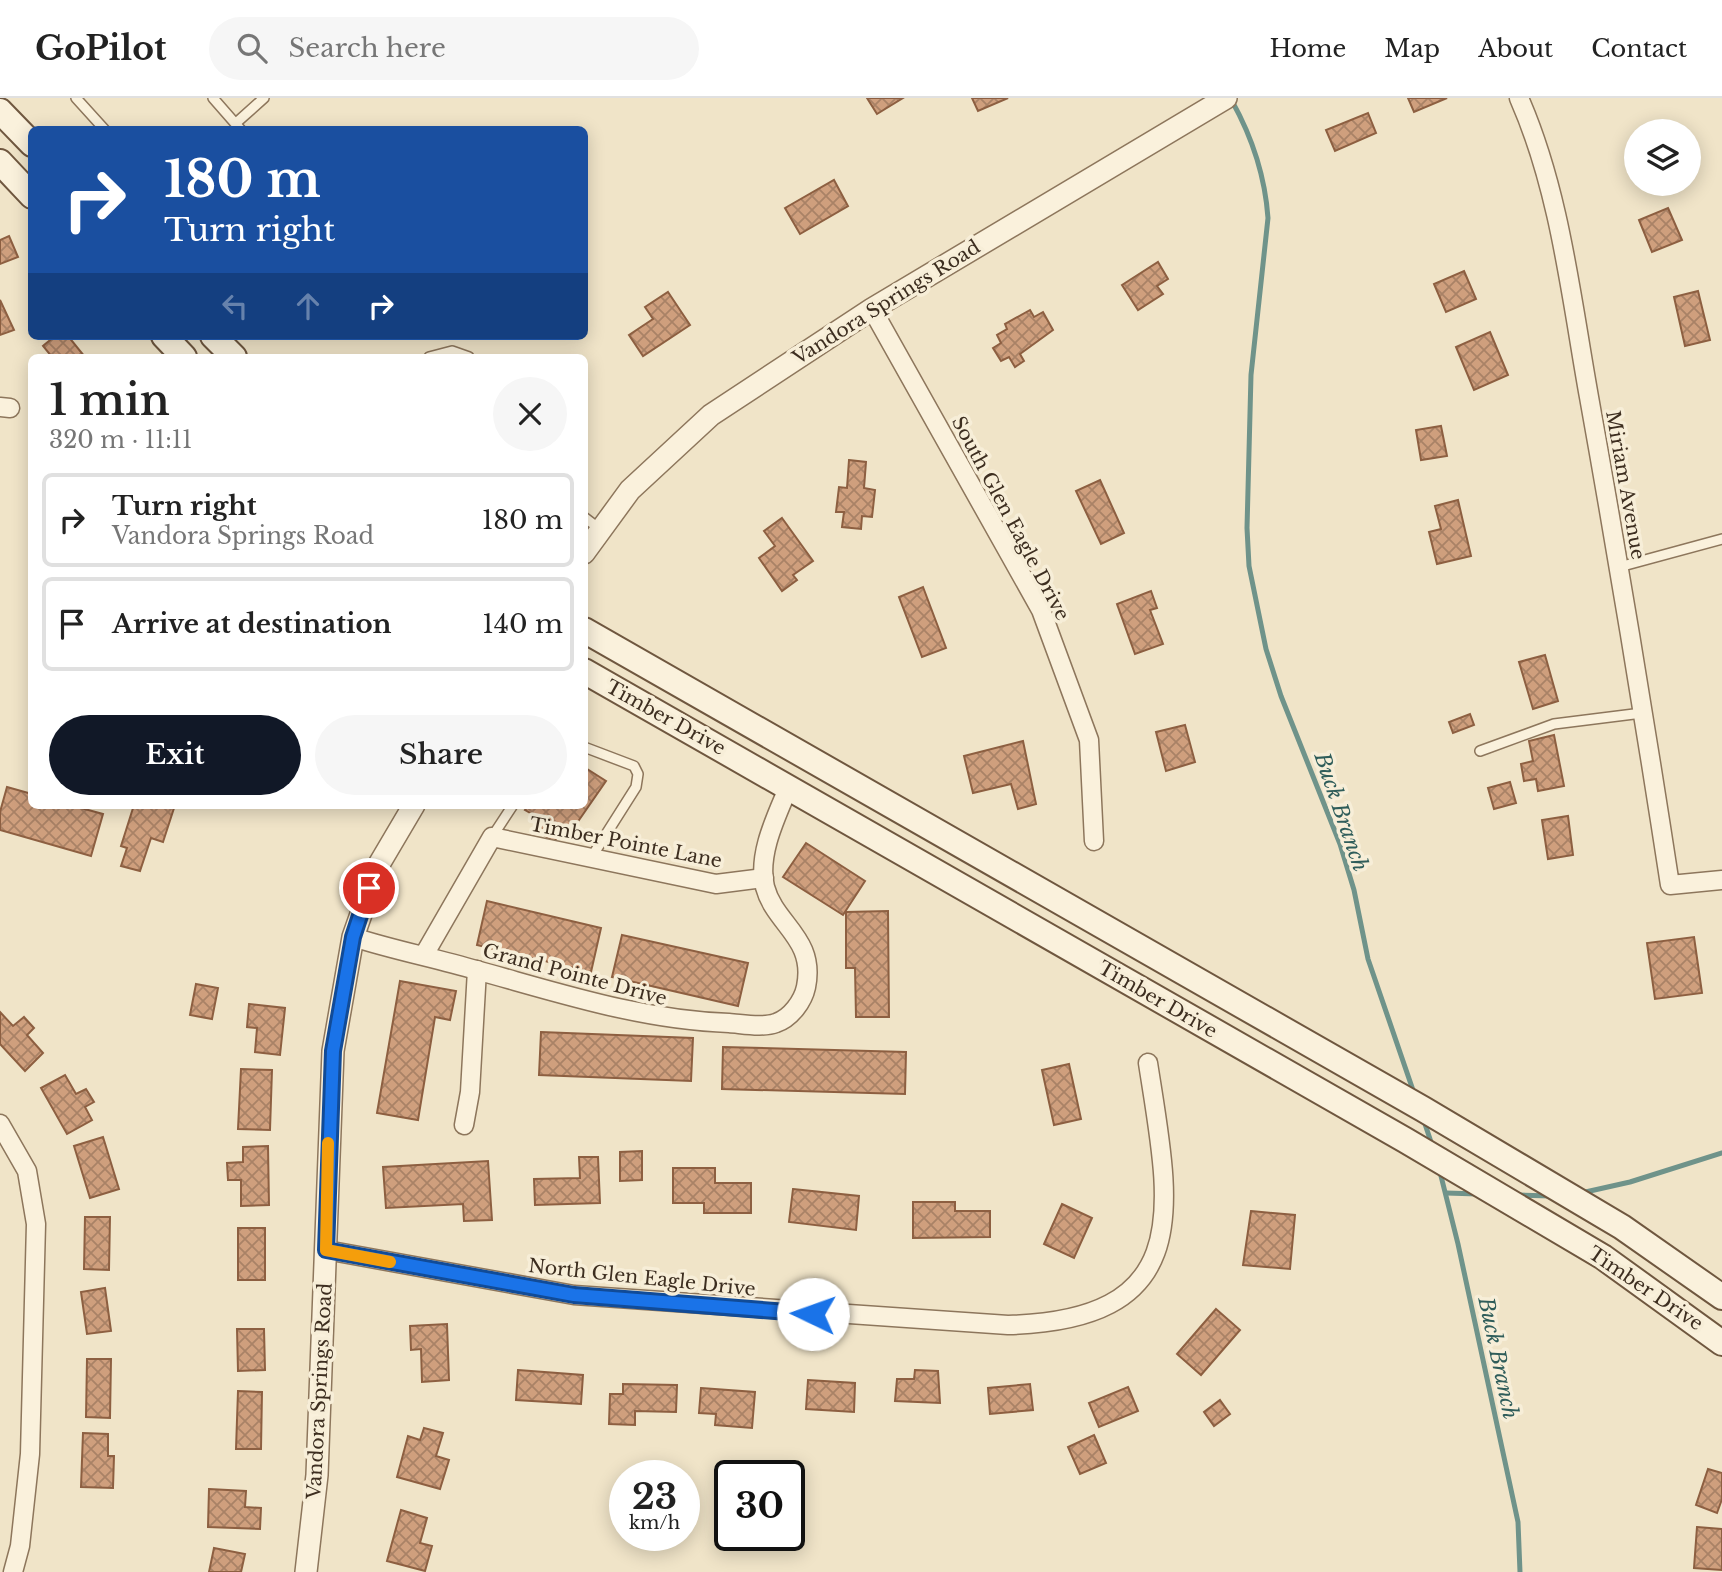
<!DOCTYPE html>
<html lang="en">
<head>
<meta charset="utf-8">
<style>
  :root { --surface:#fff; --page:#f6f6f6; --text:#222; --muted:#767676; --line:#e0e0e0; --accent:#111827 }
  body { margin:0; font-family:"Libre Baskerville",serif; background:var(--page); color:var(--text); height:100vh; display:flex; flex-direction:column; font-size:26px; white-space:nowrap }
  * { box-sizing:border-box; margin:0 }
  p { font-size:23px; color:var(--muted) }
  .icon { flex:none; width:38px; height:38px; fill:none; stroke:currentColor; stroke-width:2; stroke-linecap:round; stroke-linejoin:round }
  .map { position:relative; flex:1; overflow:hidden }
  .drawer { position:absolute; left:28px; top:256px; width:560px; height:455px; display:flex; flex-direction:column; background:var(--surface); border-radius:10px; box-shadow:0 4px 18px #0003 }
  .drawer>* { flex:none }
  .top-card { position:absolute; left:28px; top:28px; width:560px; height:214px; border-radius:10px; box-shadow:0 4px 18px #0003; background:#1a4fa0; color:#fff; overflow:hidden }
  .fabs { position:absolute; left:1624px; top:21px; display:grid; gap:14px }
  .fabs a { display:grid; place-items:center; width:77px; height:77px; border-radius:50%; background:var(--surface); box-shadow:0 4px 18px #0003; font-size:35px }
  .speed { position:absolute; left:609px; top:1362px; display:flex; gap:14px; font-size:35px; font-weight:700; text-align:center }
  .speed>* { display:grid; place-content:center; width:91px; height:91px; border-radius:50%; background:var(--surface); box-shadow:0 4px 18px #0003; line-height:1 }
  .speed small { font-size:18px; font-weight:400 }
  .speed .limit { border:4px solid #111; border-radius:10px; background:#fff; color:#111 }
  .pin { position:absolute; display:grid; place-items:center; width:60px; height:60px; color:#fff; margin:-30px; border:4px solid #fff; border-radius:50%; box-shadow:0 2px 7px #0007 }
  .me { position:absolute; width:77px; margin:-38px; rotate:273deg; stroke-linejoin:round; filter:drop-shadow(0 0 5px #0008) }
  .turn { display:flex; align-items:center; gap:24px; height:147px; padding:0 21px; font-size:32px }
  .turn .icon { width:91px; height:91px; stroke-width:2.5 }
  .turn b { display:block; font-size:49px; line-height:60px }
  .lanes { display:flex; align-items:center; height:66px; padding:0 21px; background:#0003; justify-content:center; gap:35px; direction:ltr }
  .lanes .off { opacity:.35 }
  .round { display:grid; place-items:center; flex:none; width:74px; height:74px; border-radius:37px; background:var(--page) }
  .head { display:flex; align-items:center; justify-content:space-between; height:119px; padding:0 21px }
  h1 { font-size:42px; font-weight:600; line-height:52px }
  .button { display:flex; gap:14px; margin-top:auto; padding:14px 21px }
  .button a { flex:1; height:80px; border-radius:42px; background:var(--accent); color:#fff; font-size:28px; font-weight:600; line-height:80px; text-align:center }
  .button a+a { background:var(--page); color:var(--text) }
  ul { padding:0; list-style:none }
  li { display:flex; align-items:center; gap:21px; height:94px; margin:0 14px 10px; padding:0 7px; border:4px solid var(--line); border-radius:10px }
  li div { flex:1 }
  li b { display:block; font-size:26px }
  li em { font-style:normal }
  header { display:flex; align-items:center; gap:42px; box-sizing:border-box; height:98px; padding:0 35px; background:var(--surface); border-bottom:2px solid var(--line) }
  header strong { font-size:33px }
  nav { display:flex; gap:38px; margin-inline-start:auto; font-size:24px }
  .search { width:490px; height:63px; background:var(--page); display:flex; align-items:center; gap:18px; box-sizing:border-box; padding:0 24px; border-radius:38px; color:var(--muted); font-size:26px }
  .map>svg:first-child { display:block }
</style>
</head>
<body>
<header>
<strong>GoPilot</strong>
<div class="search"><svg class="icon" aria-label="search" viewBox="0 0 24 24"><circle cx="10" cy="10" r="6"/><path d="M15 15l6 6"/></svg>Search here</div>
<nav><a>Home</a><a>Map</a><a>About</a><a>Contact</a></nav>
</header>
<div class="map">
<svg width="1722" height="1474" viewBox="0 0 1722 1474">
  <defs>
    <pattern id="building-cross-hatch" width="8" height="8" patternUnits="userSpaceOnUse" patternTransform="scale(1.75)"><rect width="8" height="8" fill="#cf9f7d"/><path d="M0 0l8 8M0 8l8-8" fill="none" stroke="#a98266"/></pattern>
  </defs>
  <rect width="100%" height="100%" fill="#f0e4c8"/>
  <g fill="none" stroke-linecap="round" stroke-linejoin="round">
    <g stroke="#6f938a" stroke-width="5">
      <path d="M 1232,3 C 1252,39 1265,78 1268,120 L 1251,277 L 1247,430 L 1249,468 L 1266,551 L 1281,598 L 1340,746 L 1354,792 L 1368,861 L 1415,998"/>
      <polyline points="1423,1020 1432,1047"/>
      <polyline points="1439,1070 1458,1146 1518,1424 1520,1474"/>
      <polyline points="1446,1095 1478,1096"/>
      <polyline points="1581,1095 1630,1084 1722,1055"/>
      <polyline points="1519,1097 1551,1098"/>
    </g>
  </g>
  <g fill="url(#building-cross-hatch)" stroke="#8d5f41" stroke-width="2">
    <polygon points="867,0 903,0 877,16"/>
    <polygon points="972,0 1008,0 978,13"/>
    <polygon points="1408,0 1447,0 1414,14"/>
    <polygon points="1368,15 1376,35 1335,53 1326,32"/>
    <polygon points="834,82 848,108 800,136 785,110"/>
    <polygon points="1668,110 1682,142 1652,154 1639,122"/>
    <polygon points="9,138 18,159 0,166 0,142"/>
    <polygon points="1158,164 1168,181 1157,188 1163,196 1138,212 1122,187"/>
    <polygon points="1464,173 1476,201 1446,214 1434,186"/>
    <polygon points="1698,193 1710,242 1685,248 1674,199"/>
    <polygon points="668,194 690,227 643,258 629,237 653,221 645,209"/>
    <polygon points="0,202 14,232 0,237"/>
    <polygon points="1030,212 1034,219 1043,214 1053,232 1020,256 1024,263 1015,269 1009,259 1001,263 993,250 1001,245 997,237 1007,231 1005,226"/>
    <polygon points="1490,234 1508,277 1474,292 1456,249"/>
    <polygon points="55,238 68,238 85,259 52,259 43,248"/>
    <polygon points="1441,328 1447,358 1421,362 1416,332"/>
    <polygon points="849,362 866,364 864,390 875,392 872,419 862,418 861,431 842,429 844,414 836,414 839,389 847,390"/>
    <polygon points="1100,382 1124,435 1101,446 1076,393"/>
    <polygon points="1458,402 1471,458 1437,466 1429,434 1441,431 1435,408"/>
    <polygon points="782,420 813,463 793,477 797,482 782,493 759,460 775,448 764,433"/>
    <polygon points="923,489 946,550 922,559 899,499"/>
    <polygon points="1151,493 1157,510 1150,512 1163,546 1135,556 1117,506"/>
    <polygon points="1545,557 1558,603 1533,611 1519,564"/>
    <polygon points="1470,616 1474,627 1453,635 1449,624"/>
    <polygon points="1185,627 1195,664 1166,673 1156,634"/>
    <polygon points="1554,637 1564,688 1538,693 1536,681 1524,683 1521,666 1533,663 1529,643"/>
    <polygon points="1023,643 1036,706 1018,711 1011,686 973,695 964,658"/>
    <polygon points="584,669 606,683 568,738 561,734 554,744 539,734 544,723 525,712 529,707 584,707"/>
    <polygon points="1510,684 1516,705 1494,711 1488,690"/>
    <polygon points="7,689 32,696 32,707 70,707 103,716 91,758 0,732 0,714"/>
    <polygon points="134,707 175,707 163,744 151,740 140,773 121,768 127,750 121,748"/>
    <polygon points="1568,718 1573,757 1548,761 1542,722"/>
    <polygon points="806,745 865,783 843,817 783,779"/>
    <polygon points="487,803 601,830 591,874 477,847"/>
    <polygon points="888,813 889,919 856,919 855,870 846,870 846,814"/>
    <polygon points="622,837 748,865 738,908 612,879"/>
    <polygon points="1694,839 1702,895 1655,901 1647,845"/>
    <polygon points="400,883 456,893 450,922 435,919 418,1022 377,1015"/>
    <polygon points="196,886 218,890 212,921 190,917"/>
    <polygon points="249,906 285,910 280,957 255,954 257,930 247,929"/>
    <polygon points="0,914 13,928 24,919 34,930 27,937 43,955 25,973 0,946"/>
    <polygon points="541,934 693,940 691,983 539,977"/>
    <polygon points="723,949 906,954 905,996 722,991"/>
    <polygon points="1069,966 1081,1021 1054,1027 1042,972"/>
    <polygon points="241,971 272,972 270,1032 238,1031"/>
    <polygon points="65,977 76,996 86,991 94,1004 85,1009 92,1022 67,1036 41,990"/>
    <polygon points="103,1039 119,1091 90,1100 74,1048"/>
    <polygon points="268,1048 269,1107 241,1108 241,1082 228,1082 227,1065 243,1064 243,1049"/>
    <polygon points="642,1053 642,1082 620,1083 620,1054"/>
    <polygon points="579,1059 598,1059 600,1105 535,1107 534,1081 580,1080"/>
    <polygon points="488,1063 492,1122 464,1123 463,1106 386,1110 383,1069"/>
    <polygon points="673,1070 715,1070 715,1085 751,1085 751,1115 704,1115 704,1105 673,1105"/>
    <polygon points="793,1091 859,1098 856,1132 789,1124"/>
    <polygon points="913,1104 955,1104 955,1113 990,1113 990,1139 913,1140"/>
    <polygon points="1062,1106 1092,1120 1074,1160 1044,1146"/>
    <polygon points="1251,1113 1295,1117 1290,1171 1243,1167"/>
    <polygon points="85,1119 110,1119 109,1172 84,1171"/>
    <rect x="238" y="1130" width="27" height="52"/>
    <polygon points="105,1190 111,1233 87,1236 81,1194"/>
    <polygon points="1216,1211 1240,1232 1201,1277 1177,1256"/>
    <polygon points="447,1226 449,1282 422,1284 421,1251 411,1252 410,1228"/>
    <polygon points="237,1231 264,1231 265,1272 238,1273"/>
    <polygon points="87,1261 111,1261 110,1320 86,1319"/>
    <polygon points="518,1272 583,1277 581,1306 516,1302"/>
    <polygon points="915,1272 938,1273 940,1305 895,1303 897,1281 914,1281"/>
    <polygon points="808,1282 855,1285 854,1314 806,1311"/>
    <polygon points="623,1286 677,1287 676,1314 635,1313 635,1327 609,1326 610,1296 623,1296"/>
    <polygon points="1030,1286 1033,1312 990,1316 988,1290"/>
    <polygon points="1128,1289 1138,1313 1099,1329 1089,1305"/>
    <polygon points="701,1290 755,1294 752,1330 715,1327 716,1316 699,1315"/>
    <polygon points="238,1293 262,1294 261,1351 236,1351"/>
    <polygon points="1220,1302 1230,1316 1214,1328 1204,1314"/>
    <polygon points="424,1330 443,1335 436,1358 449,1362 440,1391 397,1379 408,1338 420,1342"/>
    <polygon points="83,1335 108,1336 108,1358 114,1358 113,1390 81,1389"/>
    <polygon points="1094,1337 1106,1365 1080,1376 1068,1349"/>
    <polygon points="1708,1371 1722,1375 1722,1401 1717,1415 1696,1407"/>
    <polygon points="209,1391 246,1393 245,1409 261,1410 260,1431 208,1429"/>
    <polygon points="401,1412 427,1420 420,1445 432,1448 425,1473 387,1463"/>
    <polygon points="1697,1429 1722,1431 1722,1472 1694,1470"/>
    <polygon points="214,1450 245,1456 241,1474 209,1474"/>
  </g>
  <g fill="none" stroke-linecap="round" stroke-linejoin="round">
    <g stroke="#8d765c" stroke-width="12">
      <g id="service">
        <polyline points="76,0 105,32"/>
        <polyline points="213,0 241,32"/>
        <polyline points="236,25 264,0"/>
        <polyline points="429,259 452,253 469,259"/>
        <polyline points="584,419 601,432"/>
        <polyline points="1619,469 1722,441"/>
        <polyline points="584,649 634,668 638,676 636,689 591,760"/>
        <polyline points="1480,653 1554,626 1642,615"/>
        <polyline points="492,739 513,707"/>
      </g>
    </g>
    <g stroke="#8d765c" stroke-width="21">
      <g id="minor">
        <path d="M 1519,0 C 1560,93 1571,199 1589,299 C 1618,461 1645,624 1670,787 L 1722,782"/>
        <polyline points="872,211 1041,512 1089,642 1094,743"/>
        <polyline points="0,309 10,310"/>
        <path d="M 353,839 C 393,852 435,860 476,872 C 560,895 641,922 729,925 C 743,926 763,930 776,925 C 791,920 803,903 806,889 C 816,840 775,827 765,789 C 757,756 777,717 789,688"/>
        <polyline points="424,857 492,739 716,786 764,780"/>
        <polyline points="0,1026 27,1073 36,1126 30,1356 20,1448 13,1474"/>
        <polyline points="464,1027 470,994 477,872"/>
        <path d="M 326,1152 L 574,1197 L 1008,1227 C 1199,1222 1170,1107 1148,965"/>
      </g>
    </g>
    <g stroke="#8d765c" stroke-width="24">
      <g id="tertiary">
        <polyline points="584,455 630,392 711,317 872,211 1226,0"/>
        <polyline points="306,1474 317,1377 333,953 353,839 378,768 414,707"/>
      </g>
    </g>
    <g stroke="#6f573f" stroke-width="28">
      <g id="secondary">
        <polyline points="0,13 32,46"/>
        <polyline points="0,64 32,98"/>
        <polyline points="164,238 184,259"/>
        <polyline points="213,238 234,259"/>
        <polyline points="584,532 1423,1011 1622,1129 1722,1199"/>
        <polyline points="584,573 1405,1042 1603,1159 1722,1245"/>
      </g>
    </g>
    <use href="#service" stroke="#faf1dc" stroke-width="9"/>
    <use href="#minor" stroke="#faf1dc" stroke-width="18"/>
    <use href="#tertiary" stroke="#faf1dc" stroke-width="21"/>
    <use href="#secondary" stroke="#faf1dc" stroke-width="24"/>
  </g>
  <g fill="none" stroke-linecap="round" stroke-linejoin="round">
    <g stroke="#114b97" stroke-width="18">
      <polyline id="route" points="369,790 353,839 333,953 326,1152 574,1197 813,1216"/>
    </g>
    <use href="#route" stroke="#1a73e8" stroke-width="12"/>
    <polyline stroke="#f59e0b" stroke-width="12" points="328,1045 326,1152 390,1164"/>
  </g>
  <g text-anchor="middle" stroke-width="7" stroke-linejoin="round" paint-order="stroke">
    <g font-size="19" fill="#3d2e20" stroke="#f7eed8">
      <text transform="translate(886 204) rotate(-32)" y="7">Vandora Springs Road</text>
      <text transform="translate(1626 387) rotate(80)" y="7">Miriam Avenue</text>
      <text transform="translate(1011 420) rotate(62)" y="7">South Glen Eagle Drive</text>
      <text transform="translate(666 619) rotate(29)" y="7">Timber Drive</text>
      <text transform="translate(626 744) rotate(11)" y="7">Timber Pointe Lane</text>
      <text transform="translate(575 876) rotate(15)" y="7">Grand Pointe Drive</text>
      <text transform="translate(1158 901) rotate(30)" y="7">Timber Drive</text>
      <text transform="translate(642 1179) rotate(6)" y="7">North Glen Eagle Drive</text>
      <text transform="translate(1646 1190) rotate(34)" y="7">Timber Drive</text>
      <text transform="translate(319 1293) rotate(-87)" y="7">Vandora Springs Road</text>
    </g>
    <g font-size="21" font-style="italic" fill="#2f5d5a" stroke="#f7eed8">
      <text transform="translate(1341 714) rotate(71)" y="7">Buck Branch</text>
      <text transform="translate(1498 1260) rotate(78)" y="7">Buck Branch</text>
    </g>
  </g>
</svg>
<div class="fabs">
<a><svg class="icon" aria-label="layers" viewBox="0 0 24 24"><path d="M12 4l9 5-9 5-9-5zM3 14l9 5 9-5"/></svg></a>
</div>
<div class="speed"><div>23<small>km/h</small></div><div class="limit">30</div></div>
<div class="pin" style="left:369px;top:790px;background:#d93025"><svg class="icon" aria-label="arrive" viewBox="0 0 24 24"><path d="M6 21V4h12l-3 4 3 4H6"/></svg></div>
<svg class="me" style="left:813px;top:1216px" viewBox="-20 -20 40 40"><circle r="19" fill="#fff"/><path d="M0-13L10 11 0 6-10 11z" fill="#1a73e8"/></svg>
<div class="top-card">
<div class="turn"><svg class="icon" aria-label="right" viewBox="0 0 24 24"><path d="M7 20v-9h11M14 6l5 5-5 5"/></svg><div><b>180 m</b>Turn right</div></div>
<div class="lanes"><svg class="icon off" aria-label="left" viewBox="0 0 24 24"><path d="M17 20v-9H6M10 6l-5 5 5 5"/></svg><svg class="icon off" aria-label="ahead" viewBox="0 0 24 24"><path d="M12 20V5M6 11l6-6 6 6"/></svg><svg class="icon" aria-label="right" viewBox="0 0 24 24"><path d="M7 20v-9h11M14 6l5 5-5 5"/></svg></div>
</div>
<section class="drawer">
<div class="head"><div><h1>1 min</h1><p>320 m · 11:11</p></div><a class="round"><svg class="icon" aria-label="close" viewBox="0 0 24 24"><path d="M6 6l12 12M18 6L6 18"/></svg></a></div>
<ul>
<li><svg class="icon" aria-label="right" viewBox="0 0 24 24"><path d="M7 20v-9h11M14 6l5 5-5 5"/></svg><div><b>Turn right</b><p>Vandora Springs Road</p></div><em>180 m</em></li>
<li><svg class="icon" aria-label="arrive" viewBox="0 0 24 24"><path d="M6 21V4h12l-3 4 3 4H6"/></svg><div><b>Arrive at destination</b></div><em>140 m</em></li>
</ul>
<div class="button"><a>Exit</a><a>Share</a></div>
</section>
</div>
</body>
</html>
